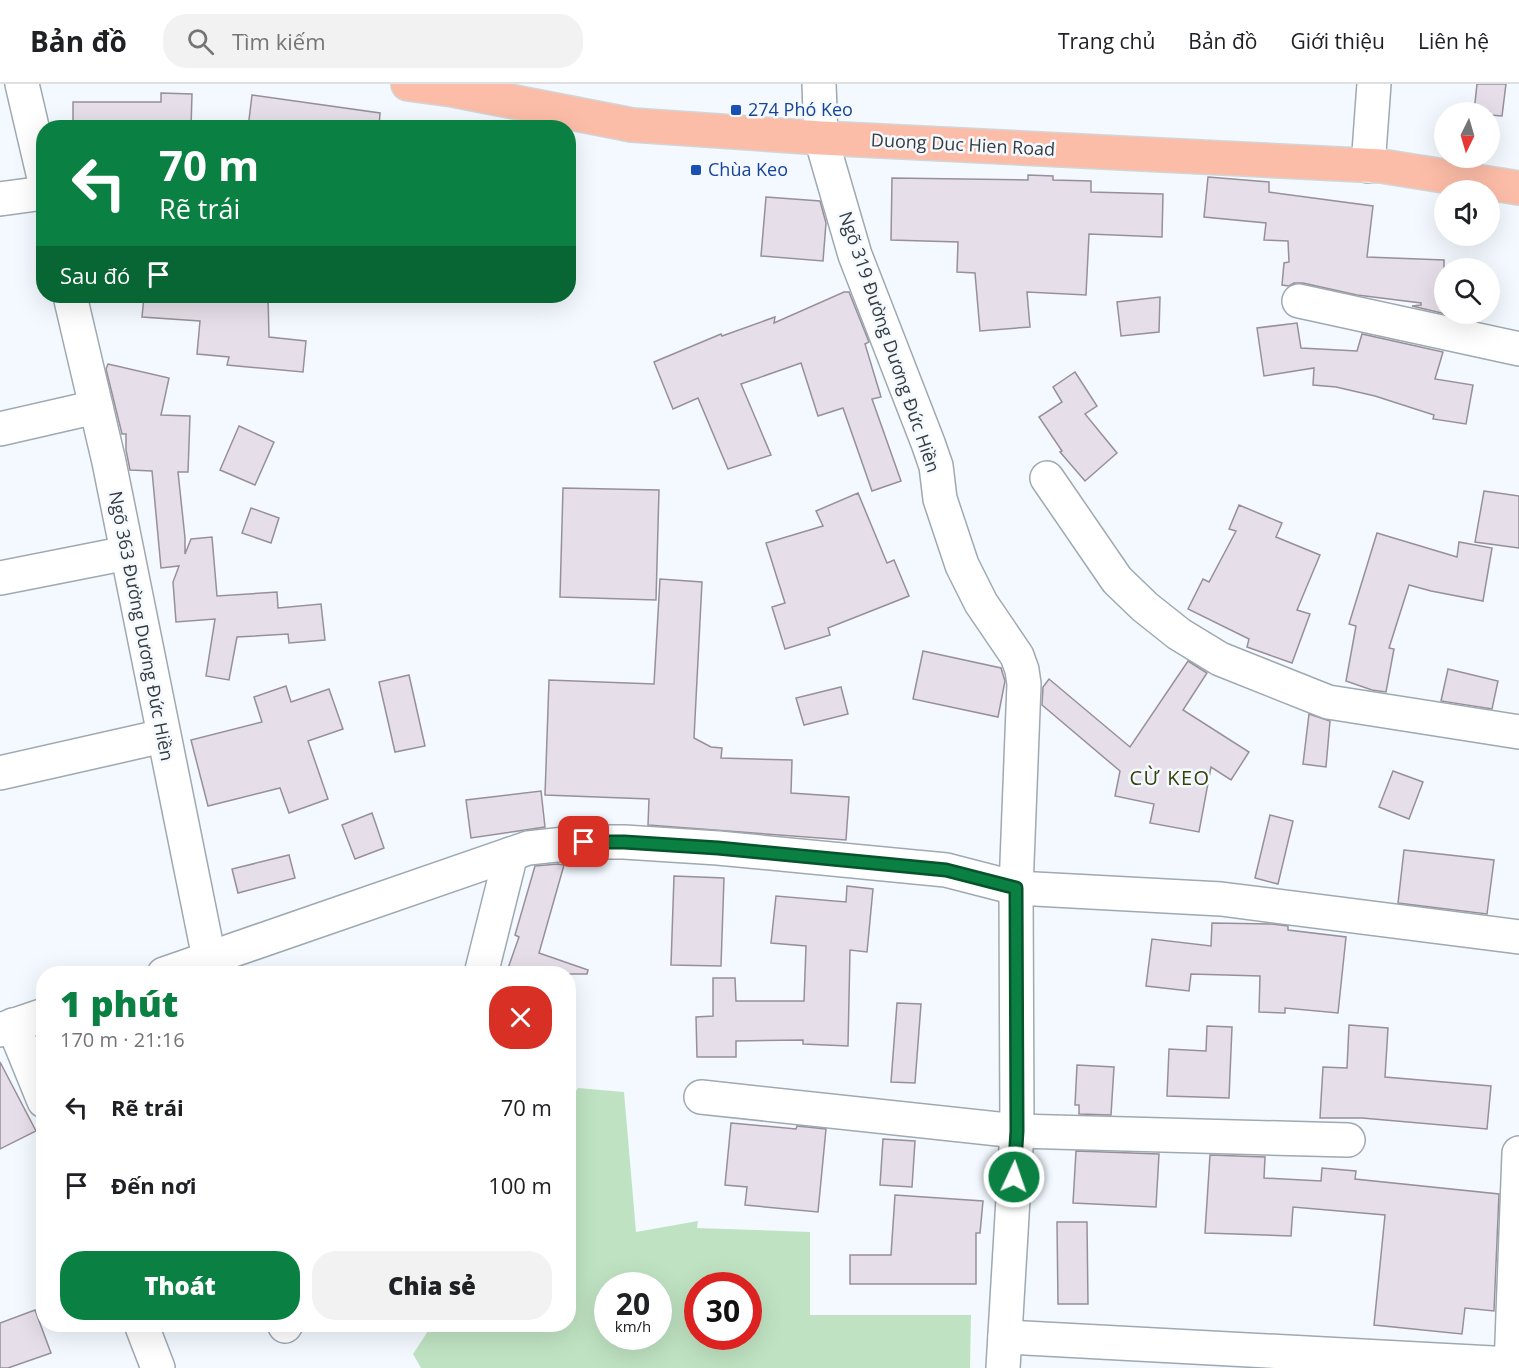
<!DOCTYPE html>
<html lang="vi">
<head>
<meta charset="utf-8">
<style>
  :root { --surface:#fff; --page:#f2f2f2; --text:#202124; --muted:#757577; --line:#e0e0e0; --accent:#0b8043 }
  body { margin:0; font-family:"Open Sans",sans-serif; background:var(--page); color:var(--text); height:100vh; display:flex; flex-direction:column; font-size:22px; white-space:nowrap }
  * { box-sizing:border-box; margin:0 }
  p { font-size:20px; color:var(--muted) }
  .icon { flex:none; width:33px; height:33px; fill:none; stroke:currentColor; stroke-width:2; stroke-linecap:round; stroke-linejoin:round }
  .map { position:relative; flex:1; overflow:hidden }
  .details { position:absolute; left:36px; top:882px; width:540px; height:366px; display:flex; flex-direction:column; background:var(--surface); border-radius:24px; box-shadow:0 6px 24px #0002 }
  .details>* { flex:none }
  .top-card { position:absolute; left:36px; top:36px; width:540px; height:183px; border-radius:24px; box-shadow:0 6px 24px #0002; background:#0b8043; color:#fff; overflow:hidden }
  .needle { width:39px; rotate:185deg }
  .fabs { position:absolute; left:1434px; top:18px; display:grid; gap:12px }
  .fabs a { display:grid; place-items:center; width:66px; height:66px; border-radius:50%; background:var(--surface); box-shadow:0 6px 24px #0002; font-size:30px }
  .speed { position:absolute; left:594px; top:1188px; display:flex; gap:12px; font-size:30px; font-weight:700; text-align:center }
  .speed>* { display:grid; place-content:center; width:78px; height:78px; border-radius:50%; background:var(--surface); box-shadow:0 6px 24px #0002; line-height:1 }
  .speed small { font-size:15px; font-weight:400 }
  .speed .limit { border:9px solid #d22; background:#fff; color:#111 }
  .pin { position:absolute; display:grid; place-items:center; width:51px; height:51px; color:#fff; margin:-26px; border-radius:12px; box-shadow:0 3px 9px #0006 }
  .me { position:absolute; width:66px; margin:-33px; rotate:3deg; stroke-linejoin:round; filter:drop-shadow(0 0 4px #0008) }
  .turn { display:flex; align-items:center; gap:21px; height:126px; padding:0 24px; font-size:27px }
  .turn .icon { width:78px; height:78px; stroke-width:2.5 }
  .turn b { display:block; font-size:42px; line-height:51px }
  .then { display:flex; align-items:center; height:57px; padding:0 24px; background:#0003; gap:12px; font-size:22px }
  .round { display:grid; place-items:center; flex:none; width:63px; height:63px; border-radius:24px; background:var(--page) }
  .headline { display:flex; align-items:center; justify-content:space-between; height:102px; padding:0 24px }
  h1 { font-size:36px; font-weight:800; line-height:45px; color:var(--accent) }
  .cta { display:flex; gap:12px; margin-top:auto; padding:12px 24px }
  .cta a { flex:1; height:69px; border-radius:24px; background:var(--accent); color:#fff; font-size:24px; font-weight:800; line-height:69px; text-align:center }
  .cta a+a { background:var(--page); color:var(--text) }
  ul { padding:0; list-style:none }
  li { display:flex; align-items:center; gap:18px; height:78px; padding:0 24px }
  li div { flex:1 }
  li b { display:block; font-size:22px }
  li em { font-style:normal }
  header { display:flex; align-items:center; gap:36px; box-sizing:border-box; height:84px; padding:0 30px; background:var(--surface); border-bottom:2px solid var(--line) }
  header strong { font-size:28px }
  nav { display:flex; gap:33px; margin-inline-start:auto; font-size:21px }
  .search { width:420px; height:54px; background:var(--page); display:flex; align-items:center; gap:15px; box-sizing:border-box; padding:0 21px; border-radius:24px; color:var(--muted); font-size:22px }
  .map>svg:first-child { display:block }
</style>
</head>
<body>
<header>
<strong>Bản đồ</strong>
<div class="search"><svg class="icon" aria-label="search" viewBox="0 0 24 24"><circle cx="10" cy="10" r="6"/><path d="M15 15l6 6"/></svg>Tìm kiếm</div>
<nav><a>Trang chủ</a><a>Bản đồ</a><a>Giới thiệu</a><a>Liên hệ</a></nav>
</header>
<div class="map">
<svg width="1519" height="1284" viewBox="0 0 1519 1284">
  <rect width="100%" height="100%" fill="#f3f9ff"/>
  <path fill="#bfe3c2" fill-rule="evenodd" d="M 578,1004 L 624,1008 L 636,1148 L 698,1137 L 697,1144 L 810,1148 L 810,1231 L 971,1231 L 970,1284 L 421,1284 L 413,1270 L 432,1241 L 568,1240 L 568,1019 ZM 608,1202 L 658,1202 L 658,1252 L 608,1252 ZM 698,1202 L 748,1202 L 748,1252 L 698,1252 Z"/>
  <g fill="#e6dee8" stroke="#979099" stroke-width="1.5">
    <polygon points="1477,0 1506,0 1502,32 1490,31 1490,28 1474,28"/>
    <polygon points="161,9 192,10 191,44 73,44 73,18 161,18"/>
    <polygon points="252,11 380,29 379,44 248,44"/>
    <polygon points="1028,91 1053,92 1053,96 1091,97 1091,108 1163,110 1162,153 1089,150 1086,211 1027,208 1030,243 980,247 975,189 957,188 958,158 891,156 892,94 1028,96"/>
    <polygon points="1208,93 1269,98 1269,108 1373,122 1367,173 1444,176 1444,230 1455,230 1454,232 1412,222 1421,221 1421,219 1357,211 1303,199 1294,199 1289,202 1282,201 1284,179 1289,178 1288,157 1264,156 1266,139 1204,133"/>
    <polygon points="766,113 820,117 826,139 823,177 761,172"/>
    <polygon points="844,208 849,208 869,258 865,260 881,313 872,315 901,397 872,407 843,324 818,332 801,279 741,300 771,371 728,385 698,314 673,325 654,278 721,250 722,252 775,233 774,239"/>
    <polygon points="144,212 268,212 269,253 306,257 303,288 227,281 229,273 197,270 200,237 142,233"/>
    <polygon points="1160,213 1159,248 1121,252 1117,218"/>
    <polygon points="1297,239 1301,264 1357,267 1362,250 1443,268 1435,295 1473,301 1466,340 1433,335 1434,331 1375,312 1336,303 1313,301 1314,284 1264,292 1257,244"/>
    <polygon points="108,280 169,294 161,331 190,332 188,388 178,388 185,454 185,470 191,455 212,453 217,512 277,508 278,524 321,520 325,556 289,559 288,550 237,553 229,596 206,592 215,535 176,538 173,498 179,482 161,484 152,387 130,386 126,366 126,350 122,350 106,285"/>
    <polygon points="1075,288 1097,322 1085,330 1117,369 1085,397 1060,368 1062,367 1039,333 1062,318 1053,303"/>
    <polygon points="239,342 274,358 255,401 220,386"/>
    <polygon points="563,404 659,406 656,516 560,513"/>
    <polygon points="1484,407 1519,412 1519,464 1475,458"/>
    <polygon points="858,409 887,479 894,476 909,512 828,544 830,551 785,565 772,523 785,519 766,459 823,442 816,427"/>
    <polygon points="1239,421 1282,439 1276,453 1320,471 1297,526 1310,530 1292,579 1247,563 1249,555 1188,525 1203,495 1209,498 1236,447 1229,445"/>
    <polygon points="251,424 279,434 271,459 242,449"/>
    <polygon points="1377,449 1457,473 1459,458 1492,464 1483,517 1431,507 1409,501 1389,564 1394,565 1386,608 1372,606 1346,597 1356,542 1349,540"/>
    <polygon points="660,495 702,498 694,654 711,663 722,664 721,674 792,676 791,709 849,713 846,756 648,741 649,715 545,711 549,596 654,600"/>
    <polygon points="923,567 1001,584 1005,597 998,633 913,615"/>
    <polygon points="1188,577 1207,589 1183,626 1249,668 1231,696 1211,683 1199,748 1150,739 1154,720 1115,712 1120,687 1042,621 1043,603 1049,595 1130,663"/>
    <polygon points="1448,585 1498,597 1492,625 1441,617"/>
    <polygon points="409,591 425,662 395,668 379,598"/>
    <polygon points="286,602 291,618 329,605 343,645 308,657 328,715 289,729 280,704 208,722 191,656 262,638 254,613"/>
    <polygon points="841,603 848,630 804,641 796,614"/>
    <polygon points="1309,630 1330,637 1326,683 1303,680"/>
    <polygon points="1393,687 1423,698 1409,735 1379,723"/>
    <polygon points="541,707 545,743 471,754 466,716"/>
    <polygon points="372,729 384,764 355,775 342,741"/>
    <polygon points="1270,731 1293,737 1278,800 1255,794"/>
    <polygon points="1404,766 1494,776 1487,830 1398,819"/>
    <polygon points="289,771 295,794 238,809 232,785"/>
    <polygon points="558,780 564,781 539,869 588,886 587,890 506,890 519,853 515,851 535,782"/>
    <polygon points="674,792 724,794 721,882 671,881"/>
    <polygon points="847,802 873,805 867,868 850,866 848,962 803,960 803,956 736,957 736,973 697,973 696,933 713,932 713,894 735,894 736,917 804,917 806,862 771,859 776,812 846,818"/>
    <polygon points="1212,839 1272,840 1288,842 1288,846 1346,853 1338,929 1285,924 1285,929 1259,928 1260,892 1191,890 1189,907 1146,902 1152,855 1211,862"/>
    <polygon points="897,919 921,920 915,999 891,998"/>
    <polygon points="1349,941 1388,944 1385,993 1491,1002 1487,1045 1362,1034 1320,1034 1323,983 1347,984"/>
    <polygon points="1207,942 1232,943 1229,1014 1167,1012 1169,965 1206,967"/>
    <polygon points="0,978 36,1047 0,1065"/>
    <polygon points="1077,981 1114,983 1111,1031 1079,1030 1079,1021 1075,1021"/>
    <polygon points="731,1039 796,1045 797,1042 826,1045 818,1128 745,1121 747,1103 725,1101"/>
    <polygon points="883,1055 915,1057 912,1103 880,1101"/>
    <polygon points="1076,1067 1159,1070 1156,1123 1073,1119"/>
    <polygon points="1210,1071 1265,1073 1264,1094 1321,1097 1322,1084 1356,1087 1355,1095 1499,1110 1494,1227 1465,1224 1462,1250 1374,1241 1385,1131 1293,1123 1291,1152 1205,1149"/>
    <polygon points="895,1111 983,1117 980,1149 976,1149 976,1200 850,1200 850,1171 891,1171"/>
    <polygon points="1057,1138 1087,1138 1088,1220 1058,1220"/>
    <polygon points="35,1226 51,1269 8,1284 0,1284 0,1239"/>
  </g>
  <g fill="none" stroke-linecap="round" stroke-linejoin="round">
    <g stroke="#9fa9b1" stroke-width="36">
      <g id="minor">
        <polyline points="22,0 44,94"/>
        <polyline points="819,0 821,54 855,171 928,359 936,382 940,415 962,481 981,519 1017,572 1022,586 1024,600 1016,804 1017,1047 1003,1284"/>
        <polyline points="1368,82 1374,0"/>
        <polyline points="0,115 44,109"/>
        <polyline points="70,212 109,378 209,874"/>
        <polyline points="1299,217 1519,265"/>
        <polyline points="0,345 96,323"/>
        <polyline points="1047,394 1117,496 1145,523 1179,550 1220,575 1328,618 1519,648"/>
        <polyline points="0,494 127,469"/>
        <polyline points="0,689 163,652"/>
        <polyline points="164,890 528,764 584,758 624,758 718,764 946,786 1016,804 1221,815 1519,853"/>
        <polyline points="481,890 511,770"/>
        <polyline points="13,941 44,1017"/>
        <polyline points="0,946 44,931"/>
        <polyline points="701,1013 1017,1047 1348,1056"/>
        <polyline points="141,1240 158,1284"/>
        <polyline points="285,1242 286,1240"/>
        <polyline points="1005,1253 1511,1280"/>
        <polyline points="1511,1284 1519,1069"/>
      </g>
    </g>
    <g stroke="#d3d4d5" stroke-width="36">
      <polyline id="highway" points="408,0 453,6 632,41 821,54 1381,82 1519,104"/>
    </g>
    <use href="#minor" stroke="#fff" stroke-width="33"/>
    <use href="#highway" stroke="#fcbda8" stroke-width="33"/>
  </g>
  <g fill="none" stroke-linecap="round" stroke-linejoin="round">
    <g stroke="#07532c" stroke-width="15">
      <polyline id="route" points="584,758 624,758 718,764 946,786 1016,804 1017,1047 1014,1093"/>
    </g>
    <use href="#route" stroke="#0b8043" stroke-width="10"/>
  </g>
  <g fill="#1a4fb4" stroke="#f3f9ff" stroke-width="2">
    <rect x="730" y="20" width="12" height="12" rx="3"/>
    <rect x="690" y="80" width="12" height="12" rx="3"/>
  </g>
  <g text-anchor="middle" stroke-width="5" stroke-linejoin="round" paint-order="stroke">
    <g font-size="18" fill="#164399" stroke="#f3f9ff" text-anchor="start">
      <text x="748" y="32">274 Phó Keo</text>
      <text x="708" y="92">Chùa Keo</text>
    </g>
    <g font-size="18" fill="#363b3e" stroke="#f3f9ff">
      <text transform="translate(963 61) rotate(3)" y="6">Duong Duc Hien Road</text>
      <text transform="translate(889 258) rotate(71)" y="6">Ngõ 319 Đường Dương Đức Hiền</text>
      <text transform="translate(141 542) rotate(79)" y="6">Ngõ 363 Đường Dương Đức Hiền</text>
    </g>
    <g font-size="20" letter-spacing="1.5" fill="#354105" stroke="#f3f9ff">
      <text x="1170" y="701">CỪ KEO</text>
    </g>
  </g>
</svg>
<div class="fabs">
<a><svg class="needle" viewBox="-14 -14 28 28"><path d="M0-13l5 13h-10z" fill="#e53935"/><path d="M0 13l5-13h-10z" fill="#757577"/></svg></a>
<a><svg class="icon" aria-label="sound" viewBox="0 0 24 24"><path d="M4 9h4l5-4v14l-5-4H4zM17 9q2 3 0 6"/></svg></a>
<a><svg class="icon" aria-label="search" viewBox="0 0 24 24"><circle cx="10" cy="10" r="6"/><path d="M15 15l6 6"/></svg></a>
</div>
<div class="speed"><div>20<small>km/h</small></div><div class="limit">30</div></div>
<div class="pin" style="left:584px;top:758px;background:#d93025"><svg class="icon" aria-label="arrive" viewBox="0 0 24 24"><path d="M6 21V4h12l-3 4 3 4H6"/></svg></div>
<svg class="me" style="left:1014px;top:1093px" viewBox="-20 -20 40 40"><circle r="17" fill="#0b8043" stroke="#fff" stroke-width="3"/><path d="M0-11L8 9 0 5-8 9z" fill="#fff"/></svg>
<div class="top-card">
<div class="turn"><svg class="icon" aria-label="left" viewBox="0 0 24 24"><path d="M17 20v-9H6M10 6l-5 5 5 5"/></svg><div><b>70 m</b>Rẽ trái</div></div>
<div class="then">Sau đó<svg class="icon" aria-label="arrive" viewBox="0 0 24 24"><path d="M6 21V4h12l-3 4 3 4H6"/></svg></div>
</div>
<section class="details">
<div class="headline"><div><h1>1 phút</h1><p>170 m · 21:16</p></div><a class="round" style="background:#d93025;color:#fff"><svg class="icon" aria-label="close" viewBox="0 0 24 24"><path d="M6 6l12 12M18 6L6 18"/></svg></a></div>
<ul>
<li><svg class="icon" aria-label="left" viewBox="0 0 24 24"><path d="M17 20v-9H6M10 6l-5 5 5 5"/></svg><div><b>Rẽ trái</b></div><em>70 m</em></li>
<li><svg class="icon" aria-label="arrive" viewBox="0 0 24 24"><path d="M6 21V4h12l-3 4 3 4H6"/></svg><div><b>Đến nơi</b></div><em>100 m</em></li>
</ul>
<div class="cta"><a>Thoát</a><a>Chia sẻ</a></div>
</section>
</div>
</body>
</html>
